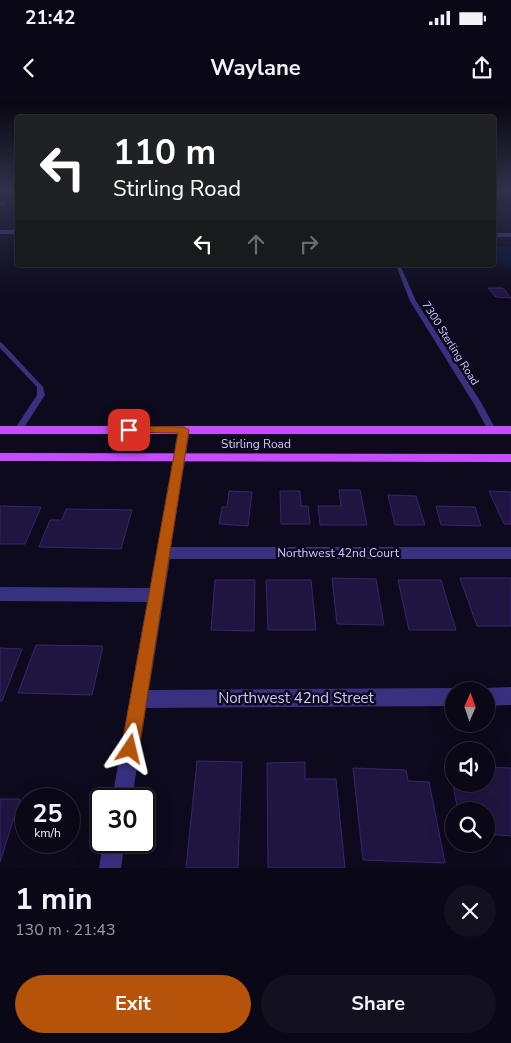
<!DOCTYPE html>
<html lang="en">
<head>
<meta charset="utf-8">
<style>
  :root { --surface:#0a0816; --page:#13111f; --text:#f1f3f6; --muted:#999aa1; --line:#2a2935; --accent:#b45309 }
  body { margin:0; font-family:"Nunito Sans",sans-serif; background:var(--page); color:var(--text); height:100vh; display:flex; flex-direction:column; font-size:19px; white-space:nowrap }
  * { box-sizing:border-box; margin:0 }
  p { font-size:16px; color:var(--muted) }
  .icon { flex:none; width:28px; height:28px; fill:none; stroke:currentColor; stroke-width:2; stroke-linecap:round; stroke-linejoin:round }
  .map { position:relative; height:768px; overflow:hidden }
  .details { display:flex; flex-direction:column; background:var(--surface); flex:1 }
  .details>* { flex:none }
  .banner { position:absolute; left:15px; top:15px; width:481px; height:152px; border-radius:5px; box-shadow:0 5px 20px #0002,0 0 0 1px var(--line); background:#202124; color:#fff; overflow:hidden }
  .needle { width:32px; rotate:2deg }
  .controls { position:absolute; left:445px; top:582px; display:grid; gap:10px }
  .controls a { display:grid; place-items:center; width:50px; height:50px; border-radius:50%; background:var(--surface); box-shadow:0 5px 20px #0002,0 0 0 1px var(--line); font-size:25px }
  .speed { position:absolute; left:15px; top:688px; display:flex; gap:10px; font-size:25px; font-weight:700; text-align:center }
  .speed>* { display:grid; place-content:center; width:65px; height:65px; border-radius:50%; background:var(--surface); box-shadow:0 5px 20px #0002,0 0 0 1px var(--line); line-height:1 }
  .speed small { font-size:12px; font-weight:400 }
  .speed .limit { border:2px solid #111; border-radius:8px; background:#fff; color:#111 }
  .pin { position:absolute; display:grid; place-items:center; width:42px; height:42px; color:#fff; margin:-21px; border-radius:10px; box-shadow:0 2px 8px #0006 }
  .me { position:absolute; width:55px; margin:-28px; rotate:10deg; stroke-linejoin:round; filter:drop-shadow(0 0 4px #0008) }
  .turn { display:flex; align-items:center; gap:18px; height:105px; padding:0 15px; font-size:22px }
  .turn .icon { width:65px; height:65px; stroke-width:2.5 }
  .turn b { display:block; font-size:35px; line-height:42px }
  .lanes { display:flex; align-items:center; height:48px; padding:0 15px; background:#0003; justify-content:center; gap:25px; direction:ltr }
  .lanes .off { opacity:.35 }
  .round { display:grid; place-items:center; flex:none; width:52px; height:52px; border-radius:26px; background:var(--page) }
  .head { display:flex; align-items:center; justify-content:space-between; height:85px; padding:0 15px }
  h1 { font-size:30px; font-weight:700; line-height:38px }
  .cta { display:flex; gap:10px; margin-top:auto; padding:10px 15px }
  .cta a { flex:1; height:58px; border-radius:30px; background:var(--accent); color:#fff; font-size:20px; font-weight:700; line-height:58px; text-align:center }
  .cta a+a { background:var(--page); color:var(--text) }
  .status { display:flex; justify-content:space-between; align-items:center; height:35px; padding:0 25px; background:var(--surface); direction:ltr }
  .status svg { height:14px; fill:currentColor }
  header { display:flex; justify-content:space-between; align-items:center; height:65px; padding:0 15px; background:var(--surface); font-size:22px; font-weight:700 }
  .map>svg:first-child { display:block }
</style>
</head>
<body>
<div class="status"><b>21:42</b><svg viewBox="0 0 49 12"><path d="M0 12V9h3v3zM5 12V6h3v6zM10 12V3h3v9zM15 12V0h3v12zM26 1h20v11H26zM47 4h2v5h-2z"/></svg></div>
<header><svg class="icon" aria-label="back" viewBox="0 0 24 24"><path d="M15 5l-7 7 7 7"/></svg>Waylane<svg class="icon" aria-label="share" viewBox="0 0 24 24"><path d="M12 15V3M7 8l5-5 5 5M5 13v7h14v-7"/></svg></header>
<div class="map">
<svg width="511" height="768" viewBox="0 0 511 768">
  <rect width="100%" height="100%" fill="#0e0a1d"/>
  <polygon fill="#05163b" points="494,147 511,147 511,167 501,165 494,161"/>
  <g fill="#201540" stroke="#37256e">
    <polygon points="0,89 3,89 0,94 9,93 4,105 0,105"/>
    <polygon points="488,188 503,188 511,198 496,197"/>
    <polygon points="339,390 360,390 367,425 320,425 318,406 341,406"/>
    <polygon points="229,391 252,392 248,426 219,424 222,407 227,407"/>
    <polygon points="280,391 300,391 301,406 308,406 310,424 281,424"/>
    <polygon points="489,391 511,392 511,424 504,424"/>
    <polygon points="388,395 416,396 425,425 395,425"/>
    <polygon points="0,406 41,407 25,444 0,444"/>
    <polygon points="436,406 475,407 481,426 441,425"/>
    <polygon points="66,409 132,410 121,449 39,447 50,420 62,420"/>
    <polygon points="332,478 376,479 384,525 337,524"/>
    <polygon points="460,478 511,478 511,526 477,526"/>
    <polygon points="215,480 255,480 254,531 211,530"/>
    <polygon points="266,480 311,480 316,530 268,530"/>
    <polygon points="398,480 441,480 456,530 409,530"/>
    <polygon points="36,545 103,546 92,595 18,593"/>
    <polygon points="0,548 22,549 2,601 0,601"/>
    <polygon points="197,661 242,662 238,768 186,768"/>
    <polygon points="305,662 305,679 336,679 345,768 268,768 267,663"/>
    <polygon points="486,667 511,668 511,736 486,734 486,711 458,711 452,679 454,679 454,684 486,684"/>
    <polygon points="353,668 406,670 408,681 429,682 445,763 363,760"/>
    <polygon points="0,699 20,699 0,762"/>
  </g>
  <g fill="none" stroke-linecap="round" stroke-linejoin="round">
    <g fill="#383180" fill-rule="evenodd">
      <polygon points="396,165 400,165 416,201 482,304 496,330 495,332 489,332 474,304 410,201"/>
      <polygon points="0,242 2,243 43,287 45,295 21,332 18,333 14,330 37,295 37,287 0,248"/>
    </g>
    <g fill="#383180" fill-rule="evenodd">
      <rect x="0" y="130" width="18" height="4"/>
      <rect x="494" y="133" width="17" height="4"/>
      <polygon points="184,326 190,330 171,447 511,447 511,459 170,459 149,590 454,588 461,591 454,591 454,606 146,608 132,699 112,699 147,502 0,501 0,487 150,488 178,330"/>
      <polygon points="511,587 511,605 486,606 486,591 479,591 486,588"/>
      <polygon points="103,741 125,741 121,768 99,768"/>
    </g>
    <g fill="#c64dff" fill-rule="evenodd">
      <rect x="0" y="326" width="511" height="8"/>
      <polygon points="0,353 511,354 511,362 0,361"/>
    </g>
  </g>
  <linearGradient id="sky" x2="0" y2="1"><stop stop-color="#080610"/><stop offset="0.45" stop-color="#30334c"/><stop offset="1" stop-color="#30334c" stop-opacity="0"/></linearGradient>
  <rect width="511" height="197" fill="url(#sky)"/>
  <polygon fill="#b45309" stroke="#753606" points="129,326 184,327 189,330 139,649 136,655 130,658 124,655 121,649 178,333 125,332 125,327"/>
  <g text-anchor="middle" stroke-width="5" stroke-linejoin="round" paint-order="stroke">
    <g font-size="11" fill="#d0c6ff" stroke="#0e0a1d">
      <text transform="translate(451 243) rotate(58)" y="4">7300 Sterling Road</text>
    </g>
    <g font-size="12" fill="#d0c6ff" stroke="#0e0a1d">
      <text x="256" y="348">Stirling Road</text>
      <text x="338" y="457">Northwest 42nd Court</text>
    </g>
    <g font-size="15" fill="#d0c6ff" stroke="#0e0a1d">
      <text x="296" y="603">Northwest 42nd Street</text>
    </g>
  </g>
</svg>
<div class="controls">
<a><svg class="needle" viewBox="-14 -14 28 28"><path d="M0-13l5 13h-10z" fill="#e53935"/><path d="M0 13l5-13h-10z" fill="#999aa1"/></svg></a>
<a><svg class="icon" aria-label="sound" viewBox="0 0 24 24"><path d="M4 9h4l5-4v14l-5-4H4zM17 9q2 3 0 6"/></svg></a>
<a><svg class="icon" aria-label="search" viewBox="0 0 24 24"><circle cx="10" cy="10" r="6"/><path d="M15 15l6 6"/></svg></a>
</div>
<div class="speed"><div>25<small>km/h</small></div><div class="limit">30</div></div>
<div class="pin" style="left:129px;top:330px;background:#d93025"><svg class="icon" aria-label="arrive" viewBox="0 0 24 24"><path d="M6 21V4h12l-3 4 3 4H6"/></svg></div>
<svg class="me" style="left:130px;top:649px" viewBox="-20 -20 40 40"><path d="M0-17L14 15 0 8-14 15z" fill="#b45309" stroke="#fff" stroke-width="4"/></svg>
<div class="banner">
<div class="turn"><svg class="icon" aria-label="left" viewBox="0 0 24 24"><path d="M17 20v-9H6M10 6l-5 5 5 5"/></svg><div><b>110 m</b>Stirling Road</div></div>
<div class="lanes"><svg class="icon" aria-label="left" viewBox="0 0 24 24"><path d="M17 20v-9H6M10 6l-5 5 5 5"/></svg><svg class="icon off" aria-label="ahead" viewBox="0 0 24 24"><path d="M12 20V5M6 11l6-6 6 6"/></svg><svg class="icon off" aria-label="right" viewBox="0 0 24 24"><path d="M7 20v-9h11M14 6l5 5-5 5"/></svg></div>
</div>
</div>
<section class="details">
<div class="head"><div><h1>1 min</h1><p>130 m · 21:43</p></div><a class="round"><svg class="icon" aria-label="close" viewBox="0 0 24 24"><path d="M6 6l12 12M18 6L6 18"/></svg></a></div>
<div class="cta"><a>Exit</a><a>Share</a></div>
</section>
</body>
</html>
